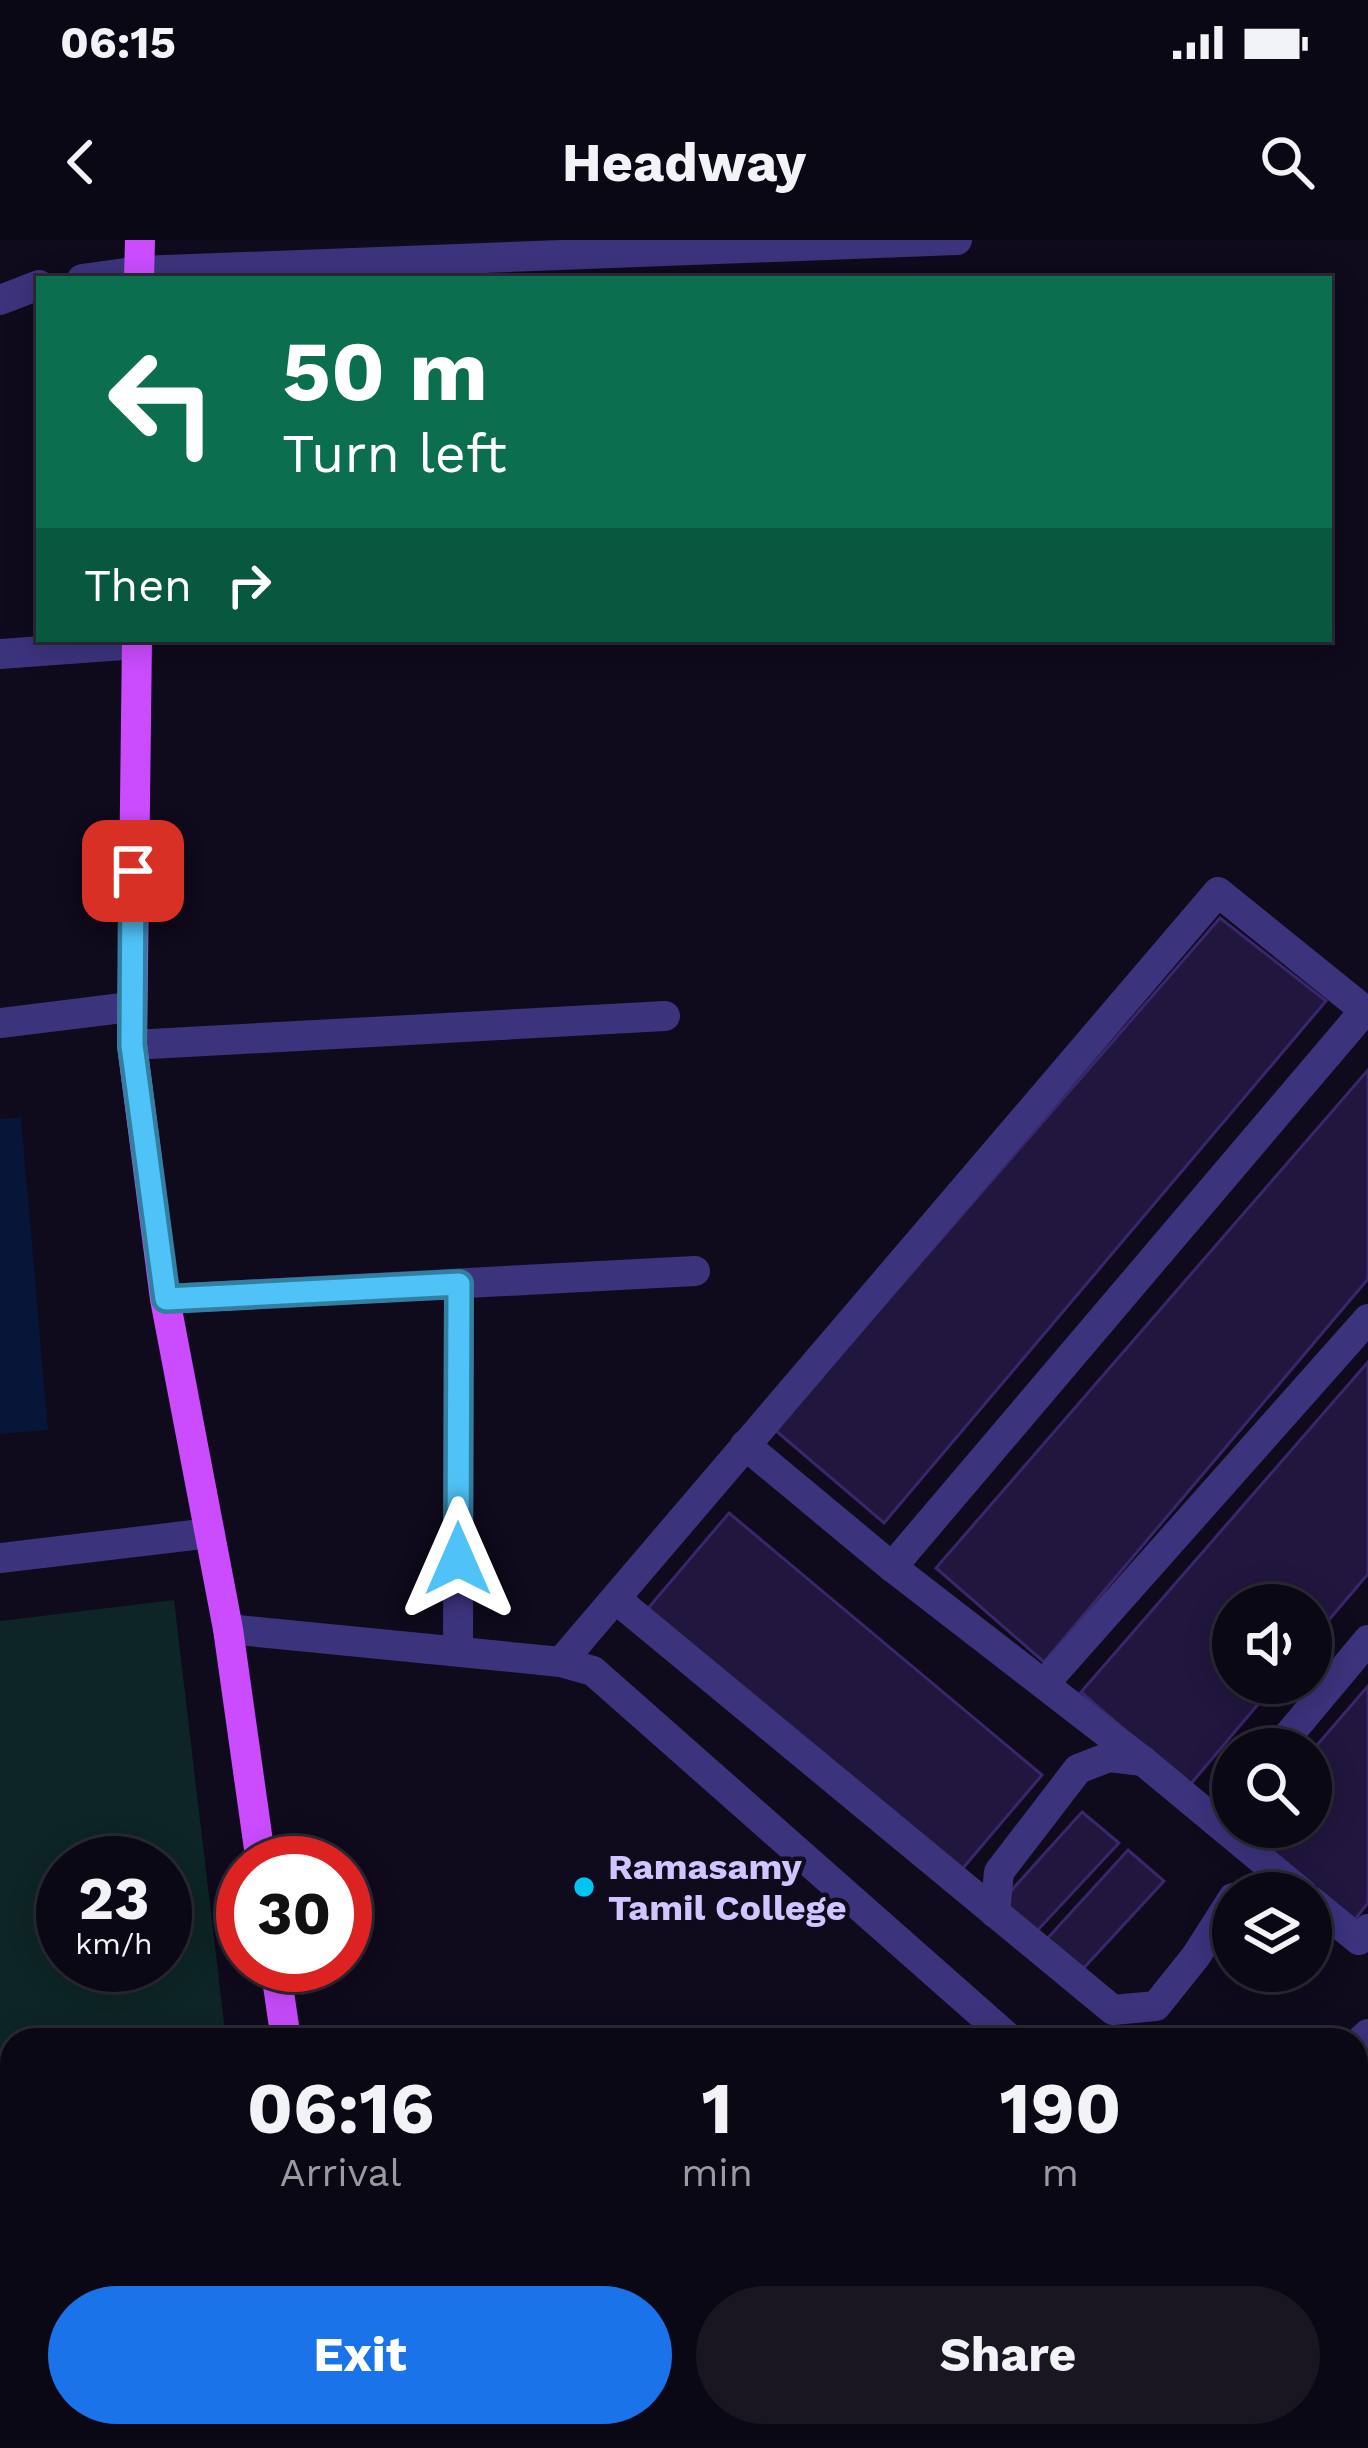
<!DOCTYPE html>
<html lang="en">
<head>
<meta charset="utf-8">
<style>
  :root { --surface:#0b0815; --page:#191622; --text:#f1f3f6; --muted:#9a9aa0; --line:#2b2934; --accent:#1a73e8 }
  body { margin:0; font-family:"Work Sans",sans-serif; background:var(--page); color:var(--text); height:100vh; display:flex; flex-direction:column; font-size:45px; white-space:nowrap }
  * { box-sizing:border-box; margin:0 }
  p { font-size:39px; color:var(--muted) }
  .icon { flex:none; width:66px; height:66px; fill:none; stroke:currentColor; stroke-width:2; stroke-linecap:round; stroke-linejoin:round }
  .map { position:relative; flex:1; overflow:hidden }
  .sheet { position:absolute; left:0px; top:1788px; width:1368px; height:420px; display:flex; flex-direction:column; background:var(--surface); border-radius:36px 36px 0 0; box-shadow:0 6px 30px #0003,0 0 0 3px var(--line) }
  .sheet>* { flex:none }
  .banner { position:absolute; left:36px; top:36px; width:1296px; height:366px; border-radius:0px; box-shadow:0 6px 30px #0003,0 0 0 3px var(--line); background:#0b6e4f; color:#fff; overflow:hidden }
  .tools { position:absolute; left:1212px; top:1344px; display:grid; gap:24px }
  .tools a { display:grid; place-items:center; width:120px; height:120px; border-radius:50%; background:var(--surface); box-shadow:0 6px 30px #0003,0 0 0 3px var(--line); font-size:60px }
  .speed { position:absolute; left:36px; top:1596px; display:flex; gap:24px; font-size:60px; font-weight:700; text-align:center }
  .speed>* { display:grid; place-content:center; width:156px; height:156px; border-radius:50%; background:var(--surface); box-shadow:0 6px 30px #0003,0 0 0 3px var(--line); line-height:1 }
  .speed small { font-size:30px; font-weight:400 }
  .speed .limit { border:18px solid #d22; background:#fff; color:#111 }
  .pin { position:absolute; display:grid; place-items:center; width:102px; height:102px; color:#fff; margin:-51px; border-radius:24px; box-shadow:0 6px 18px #0006 }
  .me { position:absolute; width:132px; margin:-66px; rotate:0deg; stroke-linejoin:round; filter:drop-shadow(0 0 9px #0008) }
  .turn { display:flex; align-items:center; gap:42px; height:252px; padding:0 48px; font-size:54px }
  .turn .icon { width:156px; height:156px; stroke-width:2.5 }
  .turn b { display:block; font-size:84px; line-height:102px }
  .then { display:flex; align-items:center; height:114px; padding:0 48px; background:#0003; gap:24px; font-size:45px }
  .eta { display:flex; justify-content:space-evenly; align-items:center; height:204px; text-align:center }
  .eta b { font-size:72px; font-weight:700; line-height:84px }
  .button { display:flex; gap:24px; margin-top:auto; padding:24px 48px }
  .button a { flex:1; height:138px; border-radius:72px; background:var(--accent); color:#fff; font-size:48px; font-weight:700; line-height:138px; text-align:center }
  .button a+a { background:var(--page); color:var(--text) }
  .status { display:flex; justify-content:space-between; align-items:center; height:84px; padding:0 60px; background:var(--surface); direction:ltr }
  .status svg { height:33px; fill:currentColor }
  header { display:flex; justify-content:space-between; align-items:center; height:156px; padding:0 48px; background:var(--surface); font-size:54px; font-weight:700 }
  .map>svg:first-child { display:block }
</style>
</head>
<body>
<div class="status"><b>06:15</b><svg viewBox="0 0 49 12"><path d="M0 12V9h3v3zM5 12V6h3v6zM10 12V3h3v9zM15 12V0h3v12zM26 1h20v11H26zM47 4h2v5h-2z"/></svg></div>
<header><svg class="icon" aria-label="back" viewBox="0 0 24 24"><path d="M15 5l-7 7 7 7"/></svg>Headway<svg class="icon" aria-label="search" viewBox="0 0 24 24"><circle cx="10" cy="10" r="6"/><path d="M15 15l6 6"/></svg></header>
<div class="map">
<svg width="1368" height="2208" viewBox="0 0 1368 2208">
  <rect width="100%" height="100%" fill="#0f0a1c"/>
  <path fill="#0d2526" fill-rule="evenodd" d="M 174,1360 L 226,1800 L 12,1800 L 12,2084 L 0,2085 L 0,1381 ZM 63,1623 L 165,1623 L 165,1725 L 63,1725 Z"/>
  <polygon fill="#071539" points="21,877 48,1190 0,1194 0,879"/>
  <g fill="#21163e" stroke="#3a276b" stroke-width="3">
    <polygon points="1220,678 1326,761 884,1283 775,1190"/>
    <polygon points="1368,830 1368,1039 1044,1422 936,1328"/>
    <polygon points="1368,1122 1368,1334 1311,1401 1311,1365 1233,1365 1233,1443 1276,1443 1189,1546 1081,1452"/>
    <polygon points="729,1273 1042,1535 958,1634 644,1373"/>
    <polygon points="1368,1446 1368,1663 1351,1684 1243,1590 1246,1587 1311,1587 1311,1512"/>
    <polygon points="1082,1572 1119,1603 1035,1693 1000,1663"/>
    <polygon points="1128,1610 1164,1641 1081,1731 1045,1701"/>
  </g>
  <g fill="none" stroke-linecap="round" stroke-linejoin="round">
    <g stroke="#3c337d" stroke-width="30">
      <polyline points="82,39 139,31 957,0"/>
      <polyline points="0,60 39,45"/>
      <polyline points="0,414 137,404"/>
      <polyline points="0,783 130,767"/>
      <polyline points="132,805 665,776"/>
      <polyline points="165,1059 695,1031"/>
      <polyline points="745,1205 892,1327 1143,1521 1302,1653"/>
      <polyline points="0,1318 210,1293"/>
      <polyline points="892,1327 1365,770"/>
      <polyline points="617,1360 1113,1770 1156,1766 1196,1716 1233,1658"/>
      <polyline points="228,1389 561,1422 593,1431 1011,1800"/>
      <polyline points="458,1411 459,1044"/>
      <polyline points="561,1422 1218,652 1368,773"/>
      <polyline points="1044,1444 1368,1079"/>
      <polyline points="1277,1509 1368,1400"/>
      <polyline points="1311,1661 1359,1700 1368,1689"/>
      <polyline points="995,1673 999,1632 1078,1529 1109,1517 1143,1521"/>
      <polyline points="1356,1805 1368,1794"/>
      <polyline points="1356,1856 1368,1871"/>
      <polyline points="1356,2106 1368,2116"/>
    </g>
    <g stroke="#cb4cff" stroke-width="30">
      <polyline points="139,39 140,0"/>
      <polyline points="137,399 132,805 165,1059 228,1389 261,1623"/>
      <polyline points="275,1725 286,1800"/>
      <polyline points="342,2196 344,2208"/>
    </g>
  </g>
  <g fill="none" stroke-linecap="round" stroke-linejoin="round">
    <g stroke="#337fa1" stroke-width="30">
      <polyline id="route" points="133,631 132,805 166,1059 459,1044 458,1319"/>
    </g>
    <use href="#route" stroke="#4fc3f7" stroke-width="21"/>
  </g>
  <circle fill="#00c4f0" stroke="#0f0a1c" stroke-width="4.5" cx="584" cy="1647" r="12"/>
  <g text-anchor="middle" stroke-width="9" stroke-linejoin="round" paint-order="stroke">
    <g font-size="36" font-weight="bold" fill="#d1c5ff" stroke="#0f0a1c" text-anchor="start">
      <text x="608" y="1639">Ramasamy<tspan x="608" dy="41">Tamil College</tspan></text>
    </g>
  </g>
</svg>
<div class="tools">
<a><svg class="icon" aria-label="sound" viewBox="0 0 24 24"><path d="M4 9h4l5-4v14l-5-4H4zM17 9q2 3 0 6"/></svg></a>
<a><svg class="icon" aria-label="search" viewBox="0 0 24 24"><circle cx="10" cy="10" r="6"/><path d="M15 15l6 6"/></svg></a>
<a><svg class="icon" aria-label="layers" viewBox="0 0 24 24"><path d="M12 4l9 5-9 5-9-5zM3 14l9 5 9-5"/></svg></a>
</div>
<div class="speed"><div>23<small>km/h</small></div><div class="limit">30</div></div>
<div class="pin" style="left:133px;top:631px;background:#d93025"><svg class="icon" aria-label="arrive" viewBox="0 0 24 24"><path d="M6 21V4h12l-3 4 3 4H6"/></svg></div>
<svg class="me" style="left:458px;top:1319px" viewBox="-20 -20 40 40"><path d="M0-17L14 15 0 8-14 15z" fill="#4fc3f7" stroke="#fff" stroke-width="4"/></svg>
<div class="banner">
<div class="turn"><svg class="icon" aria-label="left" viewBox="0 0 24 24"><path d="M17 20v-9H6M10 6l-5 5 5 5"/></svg><div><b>50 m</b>Turn left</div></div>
<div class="then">Then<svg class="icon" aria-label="right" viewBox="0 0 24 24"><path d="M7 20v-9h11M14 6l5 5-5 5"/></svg></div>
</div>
<section class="sheet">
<div class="eta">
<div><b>06:16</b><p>Arrival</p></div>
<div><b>1</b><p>min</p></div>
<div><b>190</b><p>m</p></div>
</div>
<div class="button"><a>Exit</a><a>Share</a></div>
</section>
</div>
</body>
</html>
